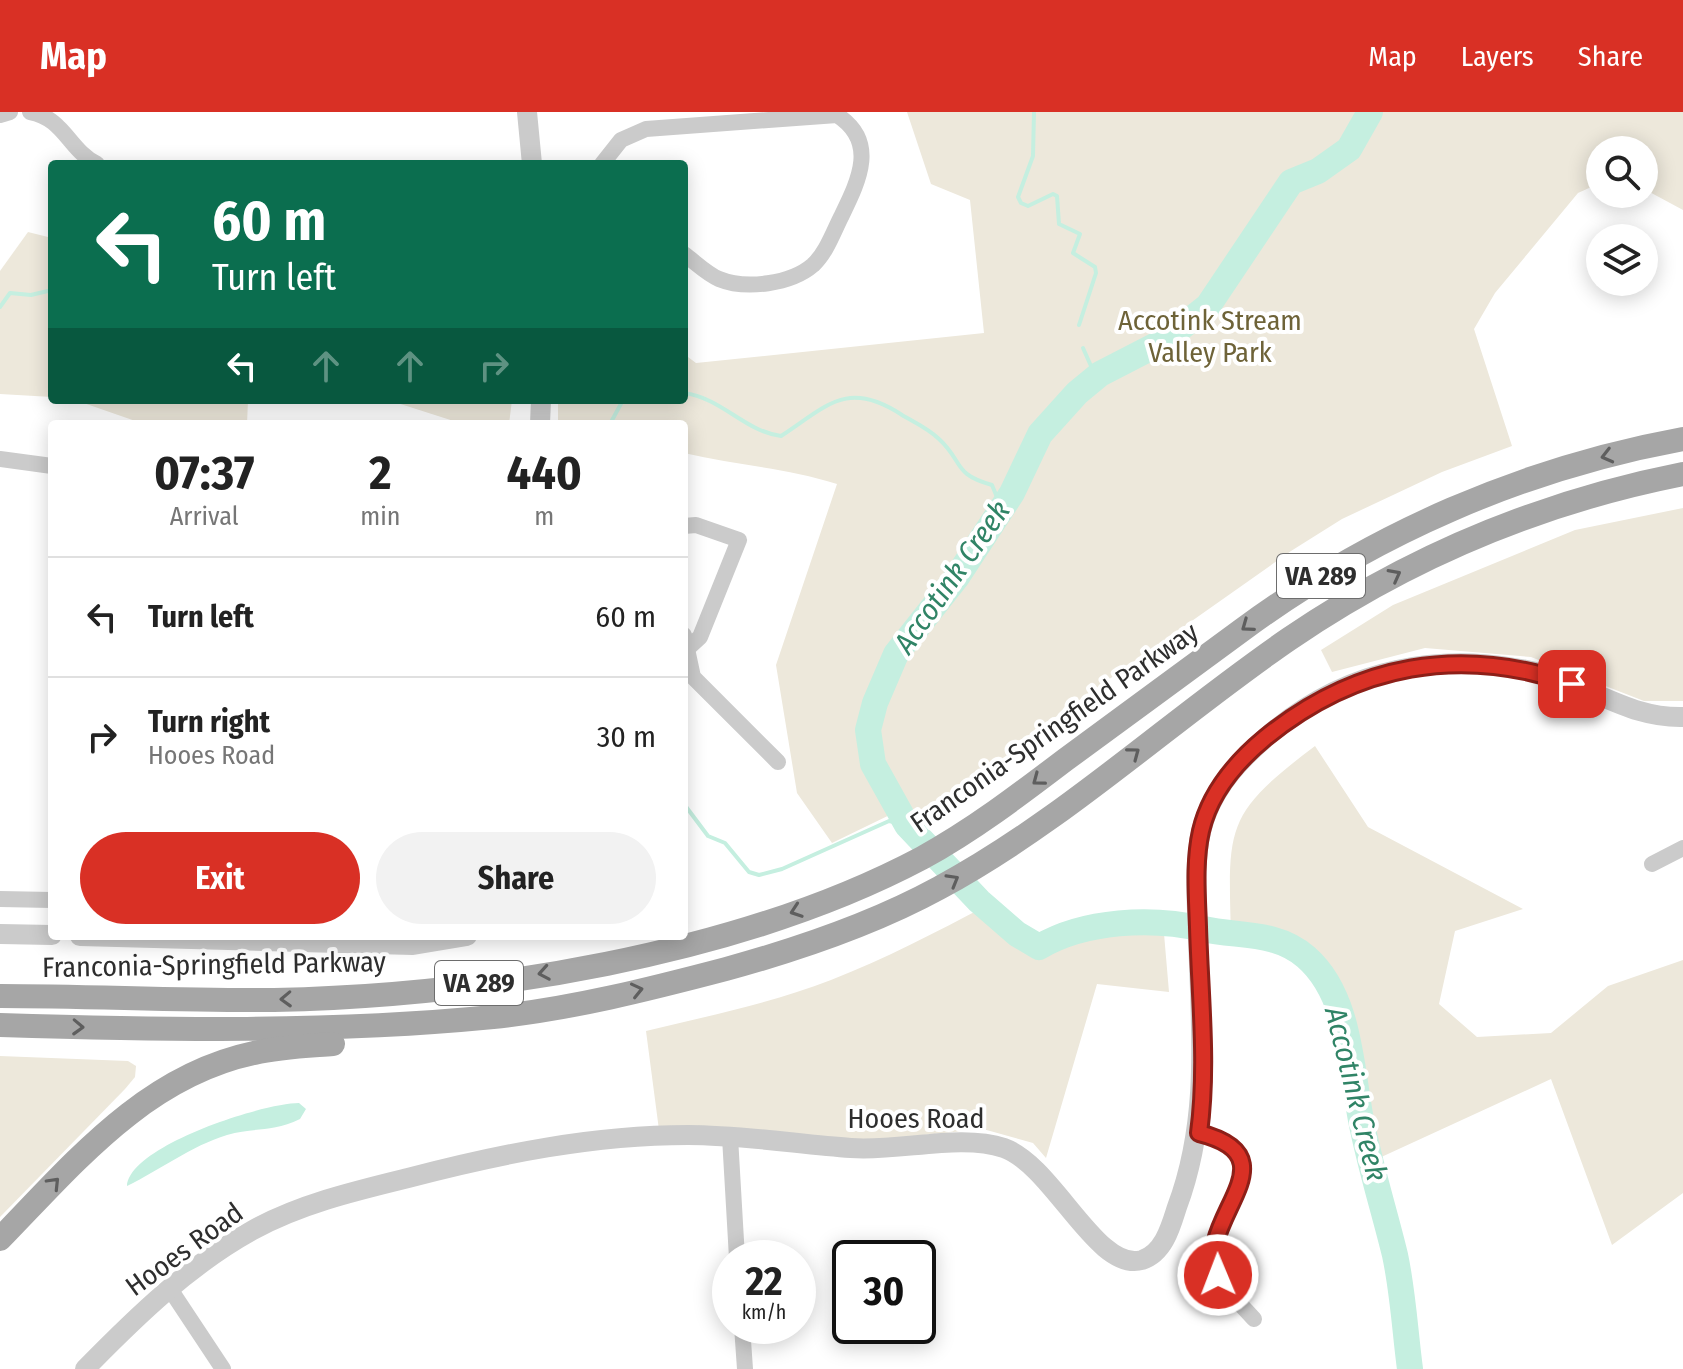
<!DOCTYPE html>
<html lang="en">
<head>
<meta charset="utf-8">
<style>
  :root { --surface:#fff; --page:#f2f2f2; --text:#222; --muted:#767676; --line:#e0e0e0; --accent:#d93025 }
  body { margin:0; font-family:"Fira Sans Condensed",sans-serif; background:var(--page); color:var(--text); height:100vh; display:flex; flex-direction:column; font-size:30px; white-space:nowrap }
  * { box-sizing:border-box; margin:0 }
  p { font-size:26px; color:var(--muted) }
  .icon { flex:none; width:44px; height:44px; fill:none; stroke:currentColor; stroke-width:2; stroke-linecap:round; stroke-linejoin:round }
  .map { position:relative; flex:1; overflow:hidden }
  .details { position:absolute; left:48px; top:308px; width:640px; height:520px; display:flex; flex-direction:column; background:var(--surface); border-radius:8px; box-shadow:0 4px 20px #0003 }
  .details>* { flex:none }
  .top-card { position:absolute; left:48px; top:48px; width:640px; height:244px; border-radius:8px; box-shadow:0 4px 20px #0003; background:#0b6e4f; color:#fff; overflow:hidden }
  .buttons { position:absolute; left:1586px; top:24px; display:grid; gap:16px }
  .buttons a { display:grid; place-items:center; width:72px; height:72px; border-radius:50%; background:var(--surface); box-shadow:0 4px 20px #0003; font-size:40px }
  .speed { position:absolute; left:712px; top:1128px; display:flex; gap:16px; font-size:40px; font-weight:700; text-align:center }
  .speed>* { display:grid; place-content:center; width:104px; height:104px; border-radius:50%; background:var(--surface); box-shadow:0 4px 20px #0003; line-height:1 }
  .speed small { font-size:20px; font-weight:400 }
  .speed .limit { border:4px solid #111; border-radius:12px; background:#fff; color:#111 }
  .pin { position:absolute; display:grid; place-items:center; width:68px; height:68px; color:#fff; margin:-34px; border-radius:16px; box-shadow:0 4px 12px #0006 }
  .me { position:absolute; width:88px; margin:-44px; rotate:359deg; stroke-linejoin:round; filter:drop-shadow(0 0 6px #0008) }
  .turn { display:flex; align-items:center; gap:28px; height:168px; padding:0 32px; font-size:36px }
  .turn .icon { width:104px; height:104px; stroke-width:2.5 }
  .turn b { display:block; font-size:56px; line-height:68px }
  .lanes { display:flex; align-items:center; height:76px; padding:0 32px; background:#0003; justify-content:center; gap:40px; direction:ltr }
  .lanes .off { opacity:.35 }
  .eta { display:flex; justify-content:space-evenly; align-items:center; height:136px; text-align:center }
  .eta b { font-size:48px; font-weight:700; line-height:56px }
  .action { display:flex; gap:16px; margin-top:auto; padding:16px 32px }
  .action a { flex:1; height:92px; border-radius:48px; background:var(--accent); color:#fff; font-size:32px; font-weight:700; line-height:92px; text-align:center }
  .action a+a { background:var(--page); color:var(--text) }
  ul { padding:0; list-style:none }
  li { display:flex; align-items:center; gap:24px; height:120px; padding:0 32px; border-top:2px solid var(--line) }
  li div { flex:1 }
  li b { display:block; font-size:30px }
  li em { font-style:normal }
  header { display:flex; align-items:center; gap:48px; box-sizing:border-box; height:112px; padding:0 40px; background:var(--accent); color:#fff }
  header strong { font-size:38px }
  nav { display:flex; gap:44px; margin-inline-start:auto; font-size:28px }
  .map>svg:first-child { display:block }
</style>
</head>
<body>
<header>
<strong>Map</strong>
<nav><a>Map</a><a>Layers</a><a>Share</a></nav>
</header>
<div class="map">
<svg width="1683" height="1257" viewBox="0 0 1683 1257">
  <rect width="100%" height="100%" fill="#fff"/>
  <g fill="#ede8db">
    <path d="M 907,0 L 1683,0 L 1683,98 L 1644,77 L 1644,38 L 1600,38 L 1600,71 L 1578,81 L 1495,181 L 1474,217 L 1512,334 L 1442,360 L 1342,407 L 1291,439 L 1037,618 L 1036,624 L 912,709 L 902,697 L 832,731 L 797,681 L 776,553 L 837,372 C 786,356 735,353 684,341 L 684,312 L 558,312 L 558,288 L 684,288 L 684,242 L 696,251 L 984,221 L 970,88 L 931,72 Z"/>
    <polygon points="28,120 52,126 52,285 0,282 0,159"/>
    <polygon points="75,288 248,288 247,312 144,312"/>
    <polygon points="388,288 512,288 509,312 463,312"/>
    <polygon points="1683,396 1683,589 1644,589 1531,545 1425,536 1332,560 1321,538 1393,493 1575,418"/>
    <path d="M 1315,634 L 1368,715 L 1523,797 L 1455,819 L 1439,892 L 1477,925 L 1551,921 L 1608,874 L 1683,848 L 1683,1081 L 1612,1133 L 1551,967 L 1377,1047 L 1357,935 L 1340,878 L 1311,837 L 1231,823 C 1228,714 1225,702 1315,634 Z"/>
    <path d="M 988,793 L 1017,831 L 1081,806 L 1125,804 L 1163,810 L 1169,880 L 1097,872 L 1046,1046 L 1033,1031 L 983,1017 L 855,1030 L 659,1018 L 646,919 C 708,904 772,891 831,868 C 885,847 936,820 988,793 Z"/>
    <polygon points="0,944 128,949 136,954 135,965 125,977 0,1105"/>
  </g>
  <path fill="#c5efe0" d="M 299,991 L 306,997 L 300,1007 C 271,1021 253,1015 227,1023 C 191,1034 160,1058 127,1074 C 129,1034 263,991 299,991 Z"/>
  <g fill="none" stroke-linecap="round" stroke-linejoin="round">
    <g stroke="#c5efe0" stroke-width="4">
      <polyline points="1034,0 1033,44 1018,85 1021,91 1028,94 1053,82 1057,84 1059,112 1080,122 1073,141 1095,155 1096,161 1079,213"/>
      <polyline points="0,195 10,181 31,183 52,178"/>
      <polyline points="1083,236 1091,254 1092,269"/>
      <path d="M 684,281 C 722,286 744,319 781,324 C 827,294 847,267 902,303 C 914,310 929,317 939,327 C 964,350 952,362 992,373 L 1001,395"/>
      <polyline points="610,312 623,288"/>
      <polyline points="684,692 708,724 725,731 749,760 759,763 782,757 889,709 907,713"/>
    </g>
    <path stroke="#c5efe0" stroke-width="26" d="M 1370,0 L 1349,37 L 1318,59 L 1291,70 L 1208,194 L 1164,229 L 1100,262 L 1077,281 L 1040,322 L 1012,381 L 957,465 L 896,542 L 875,591 L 868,618 L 873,652 L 907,713 L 979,789 L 1017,822 L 1039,835 C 1085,808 1152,805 1203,817 C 1239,825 1276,819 1306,845 C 1350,883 1351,956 1361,1008 C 1370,1054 1384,1098 1395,1143 C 1403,1180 1405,1219 1410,1257"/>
    <g stroke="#cbcbcb" stroke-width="16">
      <path d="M 30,0 C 64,6 69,38 97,52"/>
      <polyline points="0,3 10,0"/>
      <path d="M 602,52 L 621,28 L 646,17 L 837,3 C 879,30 858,70 841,105 C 833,121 826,141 813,153 C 791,172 746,178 719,167 C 707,162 695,150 684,142"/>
      <polyline points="0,347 52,354"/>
      <polyline points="684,414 696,413 739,428 700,525 688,536"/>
      <polyline points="684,523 693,565 778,650"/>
      <polyline points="1652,752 1683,736"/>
      <polyline points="0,787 52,788"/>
      <path d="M 1199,1021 C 1295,1046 1198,1105 1216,1158 C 1222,1176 1241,1192 1254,1207"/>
      <polyline points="730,1025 737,1146"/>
      <polyline points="170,1177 223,1257"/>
      <polyline points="742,1214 745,1257"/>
    </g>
    <g stroke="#cbcbcb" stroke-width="20">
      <polyline points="527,0 532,52"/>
      <polyline points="540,312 541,288"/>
      <polyline points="0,822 52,823"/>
      <polyline points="80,824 413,833 467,824"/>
      <path d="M 85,1257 C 135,1206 189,1153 253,1118 C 300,1092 355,1079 408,1066 C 500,1042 593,1023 688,1023 C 742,1023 797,1032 851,1036 C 899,1040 960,1021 1004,1036 C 1054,1054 1097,1161 1142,1148 C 1164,1141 1171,1114 1177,1095 C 1210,1007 1201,918 1198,825 C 1197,786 1192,743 1205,706 C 1218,670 1243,645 1271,621 C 1308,590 1350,568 1397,558 C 1452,546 1517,550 1569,571 C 1609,586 1639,606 1683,605"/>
    </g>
    <g stroke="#a6a6a6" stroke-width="24">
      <path d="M 0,884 C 91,884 183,889 274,888 C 480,884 739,843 922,746 C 973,718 1019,683 1065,648 C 1124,605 1183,561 1242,518 C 1372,422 1524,356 1683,327"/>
      <path d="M 0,913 C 165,918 329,921 493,905 C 571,897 650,877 726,857 C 799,837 873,812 939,776 C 1065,708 1172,607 1289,527 C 1409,445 1541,390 1683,362"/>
      <path d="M 0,1127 C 74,1051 145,964 254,941 C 279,935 307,934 333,932"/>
    </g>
  </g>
  <defs><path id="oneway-chevron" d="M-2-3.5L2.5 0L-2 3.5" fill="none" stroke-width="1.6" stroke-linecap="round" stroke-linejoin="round" transform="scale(2)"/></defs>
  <g stroke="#5e5e5e">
    <use href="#oneway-chevron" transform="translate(1607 344) rotate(166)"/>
    <use href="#oneway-chevron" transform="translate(1395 463) rotate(-28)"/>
    <use href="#oneway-chevron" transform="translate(1247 514) rotate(144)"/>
    <use href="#oneway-chevron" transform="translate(1134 641) rotate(-37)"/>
    <use href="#oneway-chevron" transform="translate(1038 668) rotate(143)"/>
    <use href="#oneway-chevron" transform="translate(953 768) rotate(-30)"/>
    <use href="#oneway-chevron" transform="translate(796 799) rotate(161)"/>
    <use href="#oneway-chevron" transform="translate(544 861) rotate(170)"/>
    <use href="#oneway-chevron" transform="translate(637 878) rotate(-13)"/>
    <use href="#oneway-chevron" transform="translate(286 887) rotate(178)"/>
    <use href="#oneway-chevron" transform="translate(78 915) rotate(2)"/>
    <use href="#oneway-chevron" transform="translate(54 1071) rotate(-46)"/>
  </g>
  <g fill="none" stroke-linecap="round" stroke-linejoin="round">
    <g stroke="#8d1f18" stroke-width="20">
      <path id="route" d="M 1218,1163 C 1192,1109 1298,1046 1199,1021 C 1208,954 1200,883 1198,815 C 1197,784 1194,750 1201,719 C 1210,680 1236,650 1265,626 C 1356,552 1460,533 1572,572"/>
    </g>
    <use href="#route" stroke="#d93025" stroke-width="14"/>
  </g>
  <g text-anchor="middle" stroke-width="8" stroke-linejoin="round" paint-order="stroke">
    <g fill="#fff" stroke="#6d6d6d" stroke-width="2">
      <rect x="1277" y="442" width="88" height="44" rx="6"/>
      <rect x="435" y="849" width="88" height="44" rx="6"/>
    </g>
    <g font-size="26" font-weight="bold" fill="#2e2e2e">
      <text x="1321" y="473">VA 289</text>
      <text x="479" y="880">VA 289</text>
    </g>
    <g font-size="28" fill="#6e6338" stroke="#fff">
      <text x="1210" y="218">Accotink Stream<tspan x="1210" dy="32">Valley Park</tspan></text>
    </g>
    <g font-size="28" fill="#2e2e2e" stroke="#fff">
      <text transform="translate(1054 615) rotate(-35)" y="10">Franconia-Springfield Parkway</text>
      <text transform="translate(214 852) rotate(-1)" y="10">Franconia-Springfield Parkway</text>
      <text x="916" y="1016">Hooes Road</text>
      <text transform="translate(184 1137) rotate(-36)" y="10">Hooes Road</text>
    </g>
    <g font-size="30" font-style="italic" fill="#308466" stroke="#fff">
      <text transform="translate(952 465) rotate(-55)" y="10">Accotink Creek</text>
      <text transform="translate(1356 982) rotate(76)" y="10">Accotink Creek</text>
    </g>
  </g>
</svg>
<div class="buttons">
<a><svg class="icon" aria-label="search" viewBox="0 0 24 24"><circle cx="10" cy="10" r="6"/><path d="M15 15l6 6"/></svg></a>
<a><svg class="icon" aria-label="layers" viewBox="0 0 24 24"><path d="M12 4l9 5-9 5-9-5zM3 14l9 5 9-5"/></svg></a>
</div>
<div class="speed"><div>22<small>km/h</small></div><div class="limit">30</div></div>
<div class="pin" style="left:1572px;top:572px;background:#d93025"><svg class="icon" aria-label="arrive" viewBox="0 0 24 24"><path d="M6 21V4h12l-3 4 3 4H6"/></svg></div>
<svg class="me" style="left:1218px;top:1163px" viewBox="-20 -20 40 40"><circle r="17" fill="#d93025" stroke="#fff" stroke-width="3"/><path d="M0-11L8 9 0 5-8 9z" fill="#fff"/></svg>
<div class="top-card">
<div class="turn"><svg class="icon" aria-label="left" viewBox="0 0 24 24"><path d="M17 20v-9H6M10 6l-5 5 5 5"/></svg><div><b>60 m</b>Turn left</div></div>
<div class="lanes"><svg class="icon" aria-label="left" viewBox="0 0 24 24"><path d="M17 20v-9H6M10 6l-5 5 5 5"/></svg><svg class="icon off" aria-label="ahead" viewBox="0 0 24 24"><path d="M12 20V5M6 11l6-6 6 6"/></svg><svg class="icon off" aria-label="ahead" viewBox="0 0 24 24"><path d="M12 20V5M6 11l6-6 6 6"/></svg><svg class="icon off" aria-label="right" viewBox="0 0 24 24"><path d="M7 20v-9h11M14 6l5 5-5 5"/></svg></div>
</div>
<section class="details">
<div class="eta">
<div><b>07:37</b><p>Arrival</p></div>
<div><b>2</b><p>min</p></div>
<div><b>440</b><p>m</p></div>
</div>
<ul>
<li><svg class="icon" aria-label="left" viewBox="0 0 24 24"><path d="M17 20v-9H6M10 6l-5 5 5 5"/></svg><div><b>Turn left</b></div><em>60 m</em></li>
<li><svg class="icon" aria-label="right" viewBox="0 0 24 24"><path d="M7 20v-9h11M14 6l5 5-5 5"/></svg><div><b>Turn right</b><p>Hooes Road</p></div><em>30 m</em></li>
</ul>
<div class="action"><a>Exit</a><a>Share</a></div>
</section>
</div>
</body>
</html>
